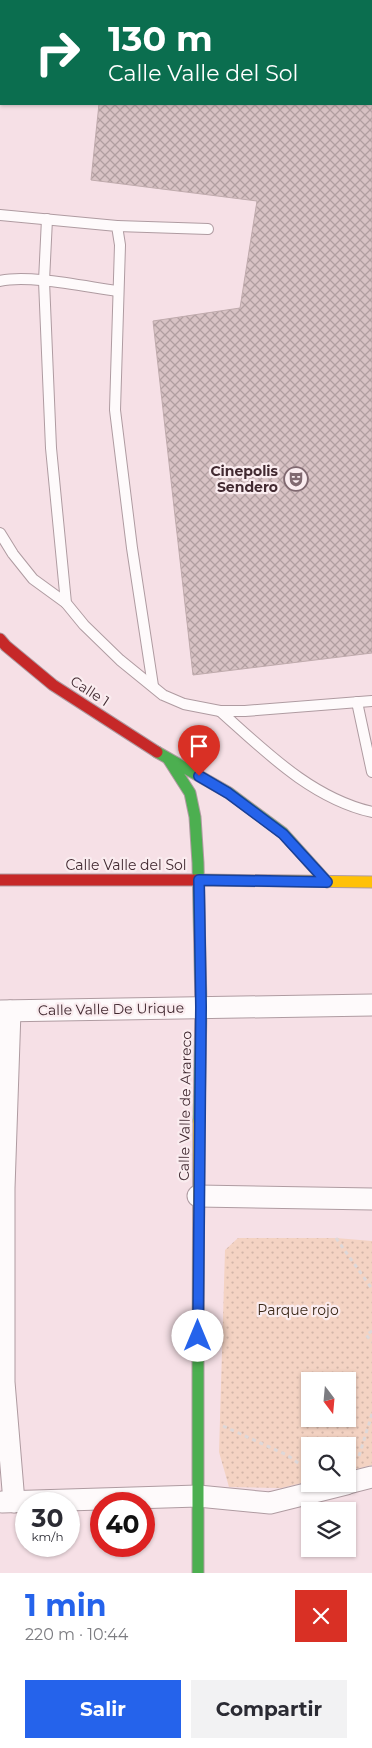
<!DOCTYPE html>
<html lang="es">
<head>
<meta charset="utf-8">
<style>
  :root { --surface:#fff; --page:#f2f2f3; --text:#2b2b33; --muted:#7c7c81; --accent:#2563eb }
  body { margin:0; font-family:Montserrat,sans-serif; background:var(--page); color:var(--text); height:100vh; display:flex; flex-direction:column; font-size:19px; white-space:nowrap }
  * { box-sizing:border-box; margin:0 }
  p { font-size:16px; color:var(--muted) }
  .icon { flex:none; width:28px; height:28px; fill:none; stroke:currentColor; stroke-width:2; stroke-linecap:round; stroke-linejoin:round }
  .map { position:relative; height:1573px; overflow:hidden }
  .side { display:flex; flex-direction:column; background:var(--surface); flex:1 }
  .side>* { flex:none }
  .hud { position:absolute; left:0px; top:0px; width:372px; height:105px; box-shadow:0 1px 4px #0004; background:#0b6e4f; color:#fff; overflow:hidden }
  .needle { width:32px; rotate:164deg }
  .fabs { position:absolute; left:301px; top:1372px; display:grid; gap:10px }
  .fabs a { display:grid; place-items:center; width:55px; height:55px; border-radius:0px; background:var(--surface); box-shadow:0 1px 4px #0004; font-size:25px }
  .speed { position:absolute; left:15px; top:1492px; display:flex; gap:10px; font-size:25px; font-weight:700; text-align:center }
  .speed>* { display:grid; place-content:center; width:65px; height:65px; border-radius:50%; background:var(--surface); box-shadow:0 1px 4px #0004; line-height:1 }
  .speed small { font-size:12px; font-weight:400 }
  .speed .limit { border:8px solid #d22; background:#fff; color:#111 }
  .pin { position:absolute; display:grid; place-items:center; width:42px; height:42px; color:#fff; margin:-51px -21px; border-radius:50% 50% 50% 0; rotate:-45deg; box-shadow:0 0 5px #0007 }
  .pin .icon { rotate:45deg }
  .me { position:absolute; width:55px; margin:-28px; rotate:0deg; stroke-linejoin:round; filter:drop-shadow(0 0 4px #0008) }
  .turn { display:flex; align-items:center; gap:18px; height:105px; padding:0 25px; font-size:22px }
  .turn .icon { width:65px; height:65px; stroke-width:2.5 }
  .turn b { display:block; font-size:35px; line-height:42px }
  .round { display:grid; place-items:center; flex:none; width:52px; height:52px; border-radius:0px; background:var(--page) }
  .headline { display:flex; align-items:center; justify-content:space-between; height:85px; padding:0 25px }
  h1 { font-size:30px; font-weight:700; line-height:38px; color:var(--accent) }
  .button { display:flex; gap:10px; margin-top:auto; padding:10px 25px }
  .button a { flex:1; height:58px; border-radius:0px; background:var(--accent); color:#fff; font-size:20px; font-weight:700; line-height:58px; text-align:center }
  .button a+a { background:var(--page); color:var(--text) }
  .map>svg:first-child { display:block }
</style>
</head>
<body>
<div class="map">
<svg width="372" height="1573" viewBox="0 0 372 1573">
  <defs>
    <pattern id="park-dots" width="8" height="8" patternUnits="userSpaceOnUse" patternTransform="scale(1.25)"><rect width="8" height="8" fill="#f4d3c3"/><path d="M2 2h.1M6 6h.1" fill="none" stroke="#d2b5a8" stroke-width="1.8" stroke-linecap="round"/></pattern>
    <pattern id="building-cross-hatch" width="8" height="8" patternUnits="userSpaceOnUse" patternTransform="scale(1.25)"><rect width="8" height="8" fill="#d8c2c4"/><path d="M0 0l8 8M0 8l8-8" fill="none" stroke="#b19ea0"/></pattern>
  </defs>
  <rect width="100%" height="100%" fill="#f6e0e6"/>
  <path fill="url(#park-dots)" fill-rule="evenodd" d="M 238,1238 L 336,1238 L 372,1241 L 372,1465 L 348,1471 L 348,1446 L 310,1446 L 310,1481 L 281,1488 L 229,1487 L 219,1452 L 225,1250 ZM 310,1381 L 348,1381 L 348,1419 L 310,1419 Z"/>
  <polygon fill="url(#building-cross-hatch)" stroke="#bfaaac" points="99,104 372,104 372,653 193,675 153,321 240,308 257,201 91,180"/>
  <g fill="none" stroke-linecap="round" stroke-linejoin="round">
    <g stroke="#af9ba1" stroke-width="12">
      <g id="lane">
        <polyline points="0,215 117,226 120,245 115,410 132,548 153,686"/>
        <polyline points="47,219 44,281 51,448 66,603 84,625 120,660 163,695 184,704 220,711 245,711 372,701"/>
        <polyline points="117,226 208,229"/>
        <path d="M 0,281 C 28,274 87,287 117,291"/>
        <polyline points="0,533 13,554 33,579 66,603"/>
        <polyline points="357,702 372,772"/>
        <path d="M 220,711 C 265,751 311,798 372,812"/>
      </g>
    </g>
    <g stroke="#af9ba1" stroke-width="23">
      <g id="street">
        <polyline points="0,1011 372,1005"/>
        <polyline points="10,1011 4,1188 4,1382 14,1502"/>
        <polyline points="198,1196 372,1199"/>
        <polyline points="348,1483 372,1477"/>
        <polyline points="2,1502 198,1496 270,1503 346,1484"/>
      </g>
    </g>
    <g stroke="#af9ba1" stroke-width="13">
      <g id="fast">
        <polyline points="157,752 229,793 283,833 327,882"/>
        <polyline points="169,760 190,793 195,817 198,863 201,1007 199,1121"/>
        <polyline points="198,1351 198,1573"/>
      </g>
    </g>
    <g stroke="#af9ba1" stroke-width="13">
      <g id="slow">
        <polyline points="201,880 372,882"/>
        <polyline points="198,1351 199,1121"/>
      </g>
    </g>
    <g stroke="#af9ba1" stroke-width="13">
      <g id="jam">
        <polyline points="0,639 6,646 53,685 157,752"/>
        <polyline points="0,880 201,880"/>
      </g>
    </g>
    <g stroke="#ded8d9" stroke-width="3" stroke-dasharray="4 4" stroke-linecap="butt">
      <polyline points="336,1238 372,1289"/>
      <polyline points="372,1331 366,1335 372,1342"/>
      <polyline points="223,1426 287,1455 308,1470"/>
      <polyline points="359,1456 372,1414"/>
    </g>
    <use href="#lane" stroke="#fefafb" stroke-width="10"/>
    <use href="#street" stroke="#fefafb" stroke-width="21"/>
    <use href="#fast" stroke="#4caf50" stroke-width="11"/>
    <use href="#slow" stroke="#ffc107" stroke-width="11"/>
    <use href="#jam" stroke="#c62828" stroke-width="11"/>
  </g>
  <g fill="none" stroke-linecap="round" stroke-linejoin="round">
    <g stroke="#184099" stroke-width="12">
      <polyline id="route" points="198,1336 201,1007 199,880 327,882 283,834 228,793 199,776"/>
    </g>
    <use href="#route" stroke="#2563eb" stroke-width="9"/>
  </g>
  <defs>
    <g id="theatre-ring" transform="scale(1.25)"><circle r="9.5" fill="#faecef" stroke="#806970" stroke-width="1.5"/><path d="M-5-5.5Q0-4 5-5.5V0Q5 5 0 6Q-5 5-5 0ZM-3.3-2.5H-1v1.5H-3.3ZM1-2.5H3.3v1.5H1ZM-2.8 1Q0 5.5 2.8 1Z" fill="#806970"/></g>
  </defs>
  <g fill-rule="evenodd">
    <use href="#theatre-ring" x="296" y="479"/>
  </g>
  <g text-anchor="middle" stroke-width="4.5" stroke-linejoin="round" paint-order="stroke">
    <g font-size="14" font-weight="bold" fill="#412930" stroke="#faecef" text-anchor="end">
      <text x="278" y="476">Cinepolis<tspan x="278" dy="16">Sendero</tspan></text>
    </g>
    <g font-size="14" fill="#412930" stroke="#faecef">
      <text transform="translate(90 691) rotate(33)" y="5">Calle 1</text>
      <text x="126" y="870">Calle Valle del Sol</text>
      <text transform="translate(111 1009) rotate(-1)" y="5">Calle Valle De Urique</text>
      <text transform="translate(185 1106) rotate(-89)" y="5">Calle Valle de Arareco</text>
    </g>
    <g font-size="14" fill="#3b2818" stroke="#faecef">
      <text x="298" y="1315">Parque rojo</text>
    </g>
  </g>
</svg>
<div class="fabs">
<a><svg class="needle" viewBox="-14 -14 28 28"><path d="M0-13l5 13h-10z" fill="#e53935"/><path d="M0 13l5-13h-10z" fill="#7c7c81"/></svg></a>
<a><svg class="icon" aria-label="search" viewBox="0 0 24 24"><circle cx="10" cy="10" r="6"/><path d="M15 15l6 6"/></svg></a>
<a><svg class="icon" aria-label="layers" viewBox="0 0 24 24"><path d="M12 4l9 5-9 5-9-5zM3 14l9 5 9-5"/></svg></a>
</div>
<div class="speed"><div>30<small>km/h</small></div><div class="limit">40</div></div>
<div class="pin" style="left:199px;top:776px;background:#d93025"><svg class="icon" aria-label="arrive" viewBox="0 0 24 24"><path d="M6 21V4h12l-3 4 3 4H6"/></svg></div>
<svg class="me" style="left:198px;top:1336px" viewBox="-20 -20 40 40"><circle r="19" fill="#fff"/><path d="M0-13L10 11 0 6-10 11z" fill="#2563eb"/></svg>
<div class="hud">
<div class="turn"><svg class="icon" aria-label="right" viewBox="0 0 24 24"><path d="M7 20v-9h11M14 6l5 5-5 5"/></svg><div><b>130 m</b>Calle Valle del Sol</div></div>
</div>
</div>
<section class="side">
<div class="headline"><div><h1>1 min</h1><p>220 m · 10:44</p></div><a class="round" style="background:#d93025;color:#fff"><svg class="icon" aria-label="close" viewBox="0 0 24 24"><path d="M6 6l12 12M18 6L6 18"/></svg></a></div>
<div class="button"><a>Salir</a><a>Compartir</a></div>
</section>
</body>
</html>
